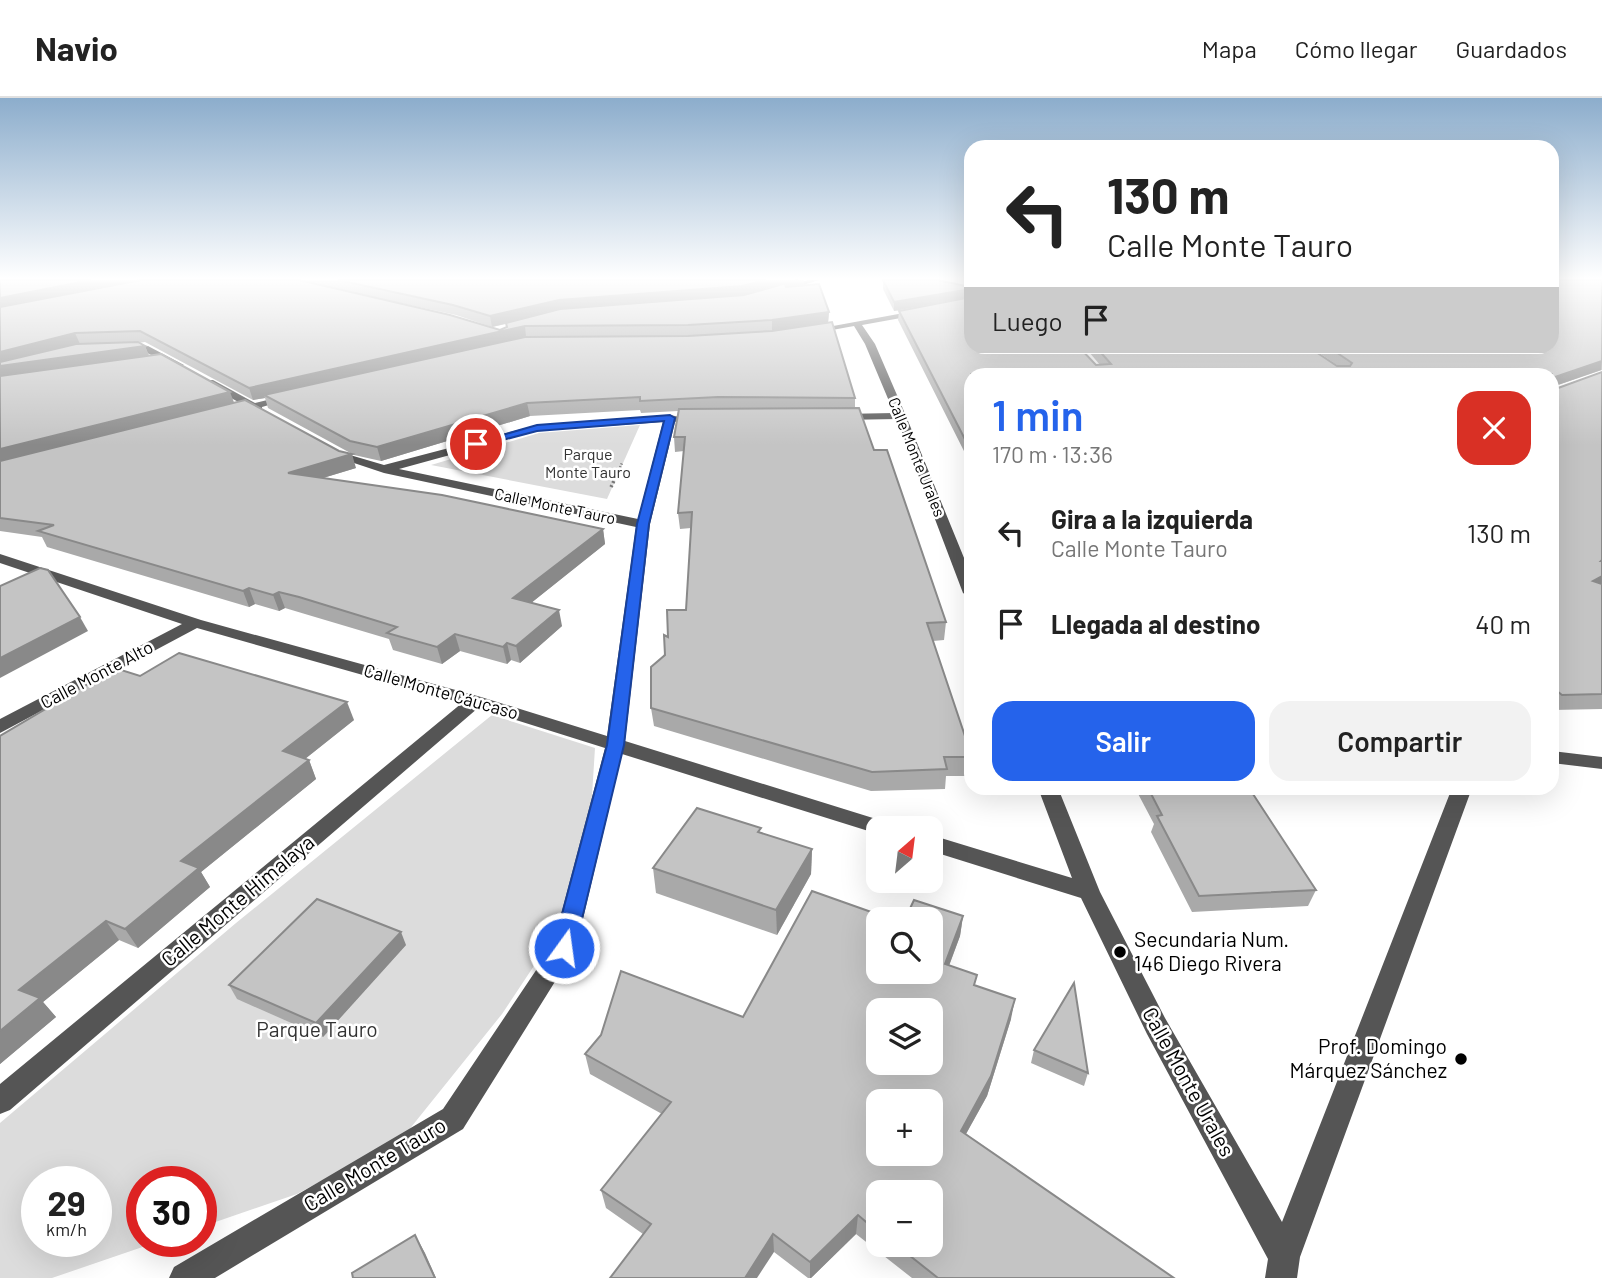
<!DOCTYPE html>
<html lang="es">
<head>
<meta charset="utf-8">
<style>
  :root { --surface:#fff; --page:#f2f2f2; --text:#222; --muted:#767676; --line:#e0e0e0; --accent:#2563eb }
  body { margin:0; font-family:Barlow,sans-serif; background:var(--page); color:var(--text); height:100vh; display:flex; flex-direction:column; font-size:26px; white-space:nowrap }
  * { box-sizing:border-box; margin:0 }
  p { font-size:23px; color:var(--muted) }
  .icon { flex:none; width:38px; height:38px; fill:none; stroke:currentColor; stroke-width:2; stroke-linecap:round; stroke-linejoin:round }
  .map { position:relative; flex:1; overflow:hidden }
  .side { position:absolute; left:964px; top:270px; width:595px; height:427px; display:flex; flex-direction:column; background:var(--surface); border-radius:21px; box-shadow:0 7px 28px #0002 }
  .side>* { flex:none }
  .top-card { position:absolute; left:964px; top:42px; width:595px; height:214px; border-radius:21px; box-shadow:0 7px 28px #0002; background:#fff; color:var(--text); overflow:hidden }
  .needle { width:46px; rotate:28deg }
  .buttons { position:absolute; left:866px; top:718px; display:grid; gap:14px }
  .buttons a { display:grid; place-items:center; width:77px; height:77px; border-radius:14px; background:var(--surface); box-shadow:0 7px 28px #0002; font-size:35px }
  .speed { position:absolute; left:21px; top:1068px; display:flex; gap:14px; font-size:35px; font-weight:700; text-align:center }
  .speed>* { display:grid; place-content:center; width:91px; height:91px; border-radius:50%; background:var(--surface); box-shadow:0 7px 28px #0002; line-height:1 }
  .speed small { font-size:18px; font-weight:400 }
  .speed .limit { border:10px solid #d22; background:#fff; color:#111 }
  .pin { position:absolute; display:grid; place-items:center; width:60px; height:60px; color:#fff; margin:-30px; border:4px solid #fff; border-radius:50%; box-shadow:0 2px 7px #0007 }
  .me { position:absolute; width:77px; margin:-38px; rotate:14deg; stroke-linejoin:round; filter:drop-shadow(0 0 5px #0008) }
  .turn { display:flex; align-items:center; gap:24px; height:147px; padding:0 28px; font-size:32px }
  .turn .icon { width:91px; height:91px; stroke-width:2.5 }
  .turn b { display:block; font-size:49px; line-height:60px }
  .then { display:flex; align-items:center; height:66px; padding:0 28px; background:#0003; gap:14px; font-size:26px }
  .round { display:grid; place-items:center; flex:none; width:74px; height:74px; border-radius:21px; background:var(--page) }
  .head { display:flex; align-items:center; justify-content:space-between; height:119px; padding:0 28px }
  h1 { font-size:42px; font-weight:600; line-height:52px; color:var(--accent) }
  .button { display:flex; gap:14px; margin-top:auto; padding:14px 28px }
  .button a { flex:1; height:80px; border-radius:21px; background:var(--accent); color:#fff; font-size:28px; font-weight:600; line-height:80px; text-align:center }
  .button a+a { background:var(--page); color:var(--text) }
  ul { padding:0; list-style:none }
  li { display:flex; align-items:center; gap:21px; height:91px; padding:0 28px }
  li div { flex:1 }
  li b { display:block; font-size:26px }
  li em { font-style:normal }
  header { display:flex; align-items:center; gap:42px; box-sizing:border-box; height:98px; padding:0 35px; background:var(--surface); border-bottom:2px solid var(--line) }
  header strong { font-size:33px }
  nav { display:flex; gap:38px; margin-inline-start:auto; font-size:24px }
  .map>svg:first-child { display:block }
</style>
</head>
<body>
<header>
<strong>Navio</strong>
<nav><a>Mapa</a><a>Cómo llegar</a><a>Guardados</a></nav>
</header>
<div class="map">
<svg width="1602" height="1180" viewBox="0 0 1602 1180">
  <rect width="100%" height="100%" fill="#fff"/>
  <g fill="#dcdcdc" fill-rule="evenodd">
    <polygon points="640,327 607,401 431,367 539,335"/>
    <path d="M 492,617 L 595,650 L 591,713 L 565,821 L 502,916 L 404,1038 L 297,1096 L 201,1129 L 201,1083 L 142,1083 L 142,1143 L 160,1143 L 52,1180 L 0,1180 L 0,1025 L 236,825 ZM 37,1083 L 96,1083 L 96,1143 L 37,1143 Z"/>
  </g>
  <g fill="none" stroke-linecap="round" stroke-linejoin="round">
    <polyline stroke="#777" stroke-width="2.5" stroke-dasharray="1 2" stroke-linecap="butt" points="619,372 622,365"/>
    <polyline stroke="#777" stroke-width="3.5" stroke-dasharray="2 2.5" stroke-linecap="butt" points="611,389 620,370"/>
    <g fill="#555" fill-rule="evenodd">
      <polygon points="808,182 819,182 781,194 777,192"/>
      <polygon points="920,212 923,216 862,227 875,246 906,318 971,477 971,500 963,495 897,321 841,322 836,319 841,316 894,315 865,246 854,228 810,236 806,233"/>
      <polygon points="123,246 148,248 184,267 176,269 143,253 120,251 118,249"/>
      <path d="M 205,282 L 213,282 L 255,305 L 288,297 L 293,300 L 262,309 L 262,313 C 256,314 236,316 230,315 L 230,311 L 244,307 L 205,286 Z"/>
      <path d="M 670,317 L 685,320 L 675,324 L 650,426 L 625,643 L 889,725 L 892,730 L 878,730 L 878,736 L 622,656 L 576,850 L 463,1031 L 215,1180 L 169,1180 L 174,1169 L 443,1011 L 553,847 L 605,650 L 478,610 L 10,1012 L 0,1016 L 0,986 L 462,605 L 197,530 L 0,635 L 0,621 L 182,526 L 0,465 L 0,456 L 201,522 L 481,599 L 607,638 L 636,429 L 384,375 L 327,356 L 333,352 L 384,367 L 537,327 ZM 663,324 L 638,421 L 399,371 L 537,333 Z"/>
      <polygon points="1552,653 1602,659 1602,671 1552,665"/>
      <polygon points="1038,690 1058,690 1100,794 1165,920 1282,1124 1452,690 1472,690 1300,1159 1297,1180 1265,1180 1268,1161 1147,936 1081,800 931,753 931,737 1072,780"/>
    </g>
  </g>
  <g fill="#a9a9a9" fill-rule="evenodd">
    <path d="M 0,182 L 804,182 L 804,188 L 829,214 L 828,225 L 855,300 L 855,310 L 874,352 L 946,524 L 944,542 L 933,543 L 971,656 L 969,678 L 946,678 L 945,691 L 871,693 L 654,628 L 651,610 L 668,539 L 686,512 L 691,430 L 680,431 L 678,415 L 684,353 L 675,354 L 674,339 L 678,313 L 641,315 L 640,312 L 530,318 L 381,363 L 354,357 L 268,310 L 265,300 L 253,302 L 145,244 L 138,245 L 145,248 L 149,258 L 356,370 L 323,380 L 603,431 L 605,446 L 531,505 L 562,528 L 520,565 L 511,562 L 507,566 L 460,553 L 442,566 L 393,552 L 389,541 L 305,516 L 285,510 L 279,513 L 255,506 L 249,509 L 47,449 L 42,439 L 0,433 ZM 368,198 L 456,217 L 492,229 L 506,226 L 507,229 L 500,232 Z"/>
    <polygon points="883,182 937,182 971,189 971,248 1078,248 1096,267 1100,267 1084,248 1307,248 1337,267 1309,248 1552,248 1552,182 1602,182 1602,272 1555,288 1558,290 1602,274 1602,611 1552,612 1552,276 971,276 971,367 898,222 899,213 943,204 894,213 883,191"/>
    <polygon points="140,578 354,622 305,661 309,662 316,681 201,774 210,789 138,850 119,842 43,904 56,919 0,966 0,638"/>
    <polygon points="1135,690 1249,690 1316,792 1308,808 1192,814 1151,734 1154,726"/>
    <polygon points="761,735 812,751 811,776 777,837 656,795 653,770"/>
    <path d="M 963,818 L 960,838 L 949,868 L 975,887 L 1011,921 L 987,998 L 966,1036 L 1174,1180 L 912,1180 L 856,1136 L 811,1180 L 808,1180 L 774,1154 L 643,1136 L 606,1110 L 601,1092 L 662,1016 L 590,976 L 585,956 L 743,919 L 878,873 ZM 878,1094 L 931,1146 L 878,1146 Z"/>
    <polygon points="406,847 323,939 237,901 229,887"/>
    <polygon points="1034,952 1088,975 1084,988 1031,965"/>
  </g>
  <g fill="#898989">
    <polygon points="91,182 160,182 0,211 0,200"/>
    <polygon points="766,182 804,182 804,189 743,198 561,212 492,229 490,218 559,202"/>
    <polygon points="971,191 971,199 894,213 894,204"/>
    <polygon points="829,214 828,225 772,233 772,222"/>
    <polygon points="525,228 526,239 264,297 265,300 253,302 249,290"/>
    <polygon points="75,235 80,246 0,267 0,254"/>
    <polygon points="145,248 150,260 0,280 0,268"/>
    <polygon points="1602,263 1601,272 1552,289 1555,279"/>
    <polygon points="230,294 235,307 0,366 0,351"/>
    <polygon points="527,305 530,318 381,363 377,349"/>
    <polygon points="352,356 356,370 293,389 288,375"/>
    <polygon points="603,431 605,446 516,517 513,500"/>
    <polygon points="1602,478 1602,487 1593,483"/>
    <polygon points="249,490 255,506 249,509 243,493"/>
    <polygon points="279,494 285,510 279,513 273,497"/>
    <polygon points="559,512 562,528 520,565 516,548"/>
    <polygon points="80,519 88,533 0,580 0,560"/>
    <polygon points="455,536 460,553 442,566 437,549"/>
    <polygon points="507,545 511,562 507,566 503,549"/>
    <polygon points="347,604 354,622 291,672 283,653"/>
    <polygon points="309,662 316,681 201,774 210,789 138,850 125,831 181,763"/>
    <polygon points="812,751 811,776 777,837 776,812"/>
    <polygon points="963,818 960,838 942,886 945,866"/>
    <polygon points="106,823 119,842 43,904 56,919 0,966 0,933 19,892"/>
    <polygon points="401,834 406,847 323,939 316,925"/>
    <polygon points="1015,901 1011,921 987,998 957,1052 961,1033"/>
    <polygon points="858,1117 856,1136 811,1180 810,1180 810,1164"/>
    <polygon points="773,1136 774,1154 757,1180 745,1180"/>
    <polygon points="415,1137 425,1155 436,1180 435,1180"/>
  </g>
  <g fill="#c4c4c4" stroke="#898989" stroke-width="2" fill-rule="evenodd">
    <polygon points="0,182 91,182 0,200"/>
    <polygon points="141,182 299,182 450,217 500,232 507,229 506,225 560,211 744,197 797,182 798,182 785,186 786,189 819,186 829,214 772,222 688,227 525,228 249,290 140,233 75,235 0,254 0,209"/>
    <polygon points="338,182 766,182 742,188 559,202 490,218 453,207"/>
    <polygon points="883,182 937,182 971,189 971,191 894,204"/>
    <polygon points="1552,182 1602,182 1602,263 1555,279 1555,287 1558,290 1602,274 1602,462 1601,463 1602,463 1602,478 1593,483 1602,486 1602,596 1562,597 1552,589 1552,276 971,276 971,353 899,213 971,199 971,248 1078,248 1096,267 1111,266 1095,248 1307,248 1337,268 1350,268 1352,265 1327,248 1552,248"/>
    <polygon points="832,224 855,300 718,299 640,303 640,299 527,305 377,349 350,343 264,297 525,239 688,238 772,233"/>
    <polygon points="138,244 145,248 0,268 0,264 76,246"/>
    <polygon points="161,256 230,294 0,351 0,278"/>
    <polygon points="245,302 339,353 352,356 288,375 442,397 603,431 513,500 559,512 516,548 507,545 503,549 455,536 437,549 387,535 397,529 299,499 279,494 273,497 249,490 243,493 38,433 54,427 0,420 0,363"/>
    <polygon points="859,310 874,352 887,352 946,524 927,525 971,656 971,659 944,659 947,671 872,674 651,610 651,569 665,557 664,537 668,539 667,512 686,512 692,414 678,415 685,339 674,339 679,311"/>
    <polygon points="40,470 48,472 80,519 0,560 0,488"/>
    <polygon points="179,555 347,604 283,653 309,662 181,763 199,770 125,831 106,823 19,892 40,900 0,933 0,638 115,570 140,578"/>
    <polygon points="1148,690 1249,690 1316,792 1199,798 1157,718 1162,717"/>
    <polygon points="697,710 761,730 758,734 812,751 776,812 653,770"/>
    <path d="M 812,793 L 891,821 L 878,821 L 878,873 L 931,873 L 931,821 L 905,821 L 914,802 L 963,818 L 945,866 L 977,877 L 974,887 L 1015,901 L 991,978 L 961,1033 L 1174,1180 L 938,1180 L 895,1146 L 931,1146 L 931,1094 L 878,1094 L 878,1134 L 858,1117 L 810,1164 L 773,1136 L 745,1180 L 610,1180 L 651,1126 L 601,1092 L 671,1004 L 585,956 L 601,937 L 621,873 L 743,919 ZM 878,912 L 931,912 L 931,964 L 878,964 ZM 878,1003 L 931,1003 L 931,1055 L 878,1055 Z"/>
    <polygon points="317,801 401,834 316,925 229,887"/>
    <polygon points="1074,885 1088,975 1034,952"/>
    <polygon points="415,1137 435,1180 353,1180 352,1175"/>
  </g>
  <linearGradient id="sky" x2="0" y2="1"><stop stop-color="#8cadcc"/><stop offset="0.52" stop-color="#fff"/><stop offset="1" stop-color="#fff" stop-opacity="0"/></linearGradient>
  <rect width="1602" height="347" fill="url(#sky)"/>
  <polygon fill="#2563eb" stroke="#184099" stroke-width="2" points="670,317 675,320 649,426 624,647 575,850 572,856 564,859 556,856 553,850 607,647 637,426 664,323 537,333 476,349 471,346 537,327"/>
  <g fill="#000" stroke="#fff" stroke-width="2.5">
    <circle cx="1120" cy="854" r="7"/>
    <circle cx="1461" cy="961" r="7"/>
  </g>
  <g text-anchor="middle" stroke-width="5" stroke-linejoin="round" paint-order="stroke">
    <g font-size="16" fill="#333" stroke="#fff">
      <text x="588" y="362">Parque<tspan x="588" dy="18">Monte Tauro</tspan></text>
    </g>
    <g font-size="16" fill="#000" stroke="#fff">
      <text transform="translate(917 359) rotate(68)" y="6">Calle Monte Urales</text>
      <text transform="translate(555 408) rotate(12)" y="6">Calle Monte Tauro</text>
    </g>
    <g font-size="18" fill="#000" stroke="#fff">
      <text transform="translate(97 577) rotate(-28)" y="6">Calle Monte Alto</text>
      <text transform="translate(441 594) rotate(16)" y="6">Calle Monte Cáucaso</text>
    </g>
    <g font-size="21" fill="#000" stroke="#fff">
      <text transform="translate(238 803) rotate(-40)" y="7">Calle Monte Himalaya</text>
      <text transform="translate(1188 984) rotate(61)" y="7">Calle Monte Urales</text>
      <text transform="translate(375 1067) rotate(-31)" y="7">Calle Monte Tauro</text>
    </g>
    <g font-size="21" fill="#000" stroke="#fff" text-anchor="start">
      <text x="1134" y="849">Secundaria Num.<tspan x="1134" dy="24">146 Diego Rivera</tspan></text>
      <text x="1447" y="956" text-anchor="end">Prof. Domingo<tspan x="1447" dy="24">Márquez Sánchez</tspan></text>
    </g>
    <g font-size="21" fill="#333" stroke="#fff">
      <text x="317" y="939">Parque Tauro</text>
    </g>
  </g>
</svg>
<div class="buttons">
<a><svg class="needle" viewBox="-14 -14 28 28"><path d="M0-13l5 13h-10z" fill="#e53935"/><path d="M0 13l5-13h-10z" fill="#767676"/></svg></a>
<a><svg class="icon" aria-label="search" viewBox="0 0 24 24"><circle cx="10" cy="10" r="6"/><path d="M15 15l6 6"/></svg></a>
<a><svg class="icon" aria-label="layers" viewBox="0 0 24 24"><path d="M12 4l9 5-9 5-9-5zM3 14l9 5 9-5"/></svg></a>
<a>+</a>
<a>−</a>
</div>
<div class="speed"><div>29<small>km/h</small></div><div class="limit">30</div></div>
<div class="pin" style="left:476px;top:346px;background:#d93025"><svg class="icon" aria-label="arrive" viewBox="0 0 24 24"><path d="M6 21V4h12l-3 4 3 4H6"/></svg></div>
<svg class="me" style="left:564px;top:850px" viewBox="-20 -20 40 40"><circle r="17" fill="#2563eb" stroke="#fff" stroke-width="3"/><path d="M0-11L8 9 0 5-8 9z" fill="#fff"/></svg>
<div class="top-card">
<div class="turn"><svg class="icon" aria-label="left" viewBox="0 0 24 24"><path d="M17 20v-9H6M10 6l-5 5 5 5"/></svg><div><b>130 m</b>Calle Monte Tauro</div></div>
<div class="then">Luego<svg class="icon" aria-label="arrive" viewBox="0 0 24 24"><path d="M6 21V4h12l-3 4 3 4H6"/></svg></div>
</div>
<section class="side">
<div class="head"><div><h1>1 min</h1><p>170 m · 13:36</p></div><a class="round" style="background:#d93025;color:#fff"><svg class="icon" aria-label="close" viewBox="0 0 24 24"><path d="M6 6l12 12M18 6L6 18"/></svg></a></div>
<ul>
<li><svg class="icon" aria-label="left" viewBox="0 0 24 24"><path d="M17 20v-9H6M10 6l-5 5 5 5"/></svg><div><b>Gira a la izquierda</b><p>Calle Monte Tauro</p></div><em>130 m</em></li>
<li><svg class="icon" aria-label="arrive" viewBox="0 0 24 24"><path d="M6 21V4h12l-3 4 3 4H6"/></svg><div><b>Llegada al destino</b></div><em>40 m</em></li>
</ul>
<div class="button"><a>Salir</a><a>Compartir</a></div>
</section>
</div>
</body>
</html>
